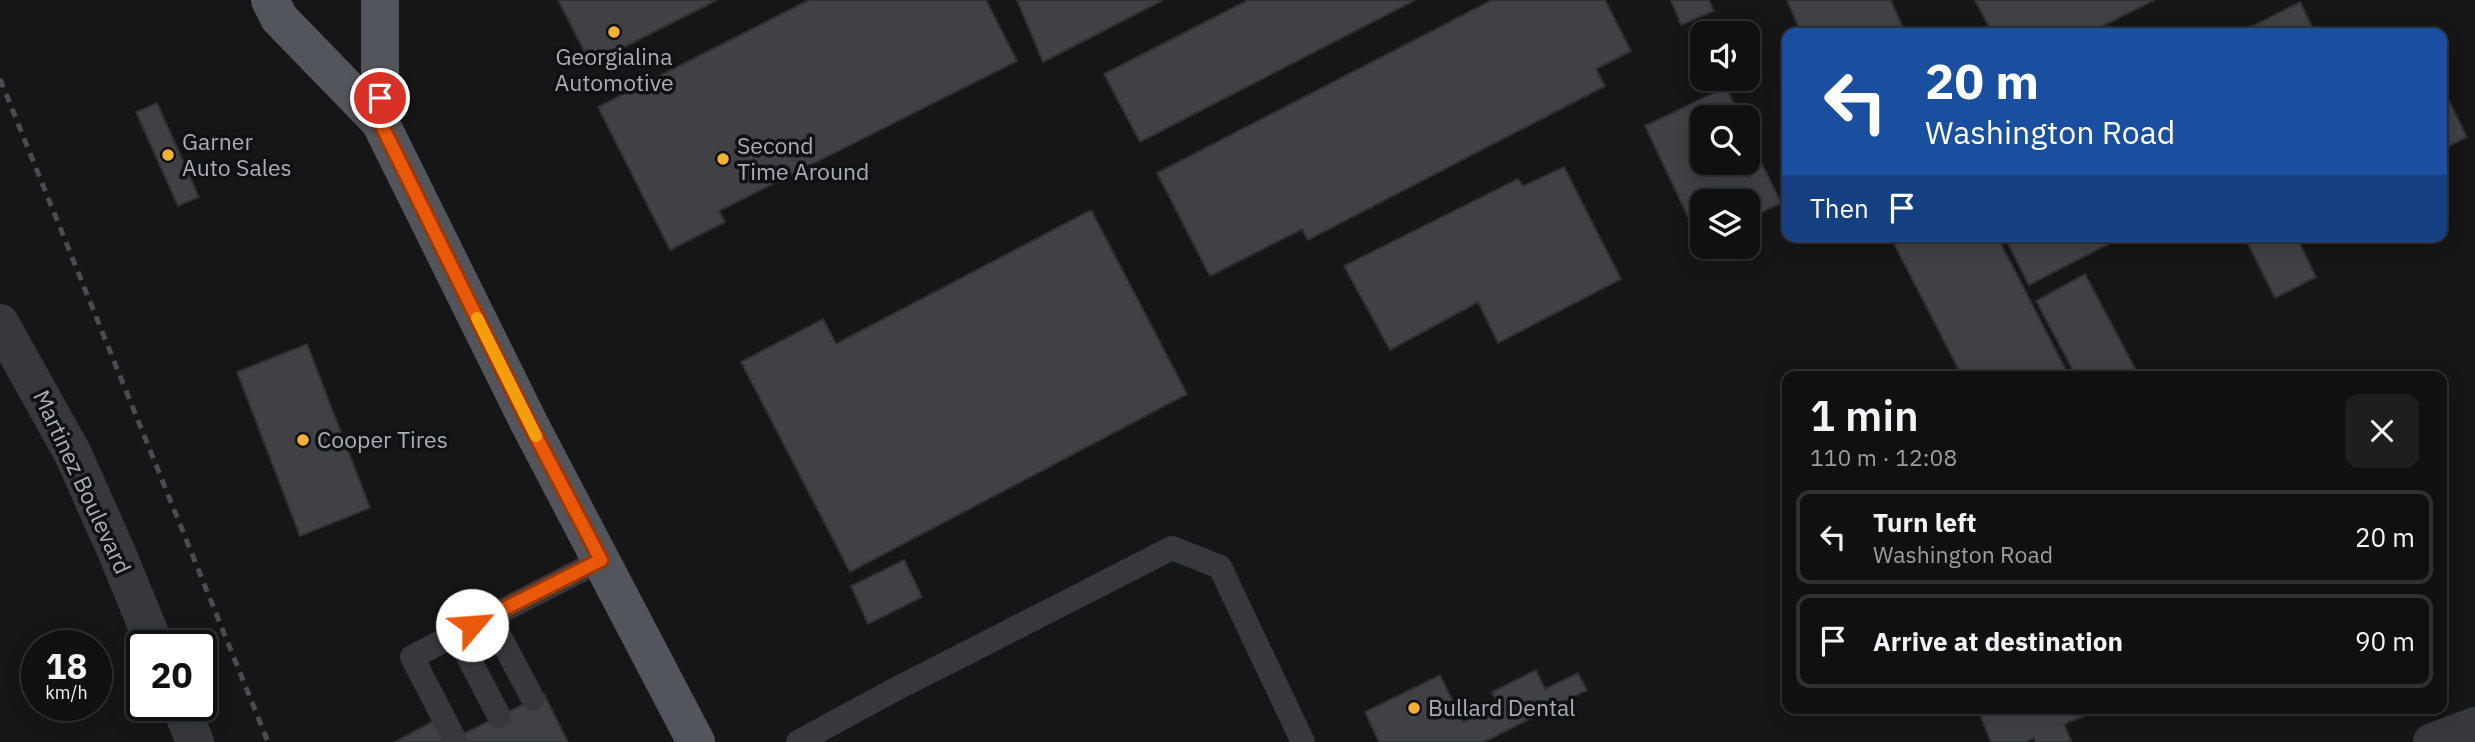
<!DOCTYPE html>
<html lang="en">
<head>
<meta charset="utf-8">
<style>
  :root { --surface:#101012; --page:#1e1e20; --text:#f1f3f6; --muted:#9c9d9f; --line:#303032 }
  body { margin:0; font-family:"IBM Plex Sans",sans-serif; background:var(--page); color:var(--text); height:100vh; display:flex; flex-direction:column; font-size:26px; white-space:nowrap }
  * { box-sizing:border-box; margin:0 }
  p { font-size:23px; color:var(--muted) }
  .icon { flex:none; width:38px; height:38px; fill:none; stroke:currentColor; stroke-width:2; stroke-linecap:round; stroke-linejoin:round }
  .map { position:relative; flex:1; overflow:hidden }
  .details { position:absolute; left:1782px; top:371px; width:665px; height:343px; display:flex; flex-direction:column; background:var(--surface); border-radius:14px; box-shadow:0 4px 18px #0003,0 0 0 2px var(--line) }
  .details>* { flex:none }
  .guide { position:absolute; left:1782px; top:28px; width:665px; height:214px; border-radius:14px; box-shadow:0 4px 18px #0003,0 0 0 2px var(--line); background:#1a4fa0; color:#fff; overflow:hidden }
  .controls { position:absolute; left:1690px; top:21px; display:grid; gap:14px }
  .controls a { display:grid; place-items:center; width:70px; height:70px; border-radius:14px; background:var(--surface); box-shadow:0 4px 18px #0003,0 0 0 2px var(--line); font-size:35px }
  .speed { position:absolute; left:21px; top:630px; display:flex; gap:14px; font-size:35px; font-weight:700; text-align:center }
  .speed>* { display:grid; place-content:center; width:91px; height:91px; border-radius:50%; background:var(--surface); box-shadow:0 4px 18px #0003,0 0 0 2px var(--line); line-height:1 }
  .speed small { font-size:18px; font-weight:400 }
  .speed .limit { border:4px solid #111; border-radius:10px; background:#fff; color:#111 }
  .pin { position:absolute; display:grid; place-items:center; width:60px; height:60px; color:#fff; margin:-30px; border:4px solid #fff; border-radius:50%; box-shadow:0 2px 7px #0007 }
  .me { position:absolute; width:77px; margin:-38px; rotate:63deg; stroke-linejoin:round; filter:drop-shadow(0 0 5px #0008) }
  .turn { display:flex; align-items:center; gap:24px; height:147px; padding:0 28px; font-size:32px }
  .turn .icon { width:91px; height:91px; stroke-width:2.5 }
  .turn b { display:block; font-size:49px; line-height:60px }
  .then { display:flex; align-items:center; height:66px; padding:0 28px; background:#0003; gap:14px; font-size:26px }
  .round { display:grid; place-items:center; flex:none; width:74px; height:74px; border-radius:14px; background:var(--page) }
  .overview { display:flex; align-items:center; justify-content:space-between; height:119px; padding:0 28px }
  h1 { font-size:42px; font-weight:600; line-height:52px }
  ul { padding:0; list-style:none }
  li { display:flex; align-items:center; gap:21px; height:94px; margin:0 14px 10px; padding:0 14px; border:4px solid var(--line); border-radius:14px }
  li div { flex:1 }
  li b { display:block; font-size:26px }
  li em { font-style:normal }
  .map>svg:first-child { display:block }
</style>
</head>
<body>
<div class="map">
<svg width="2475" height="742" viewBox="0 0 2475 742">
  <rect width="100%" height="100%" fill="#161618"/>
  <g fill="#404145" stroke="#303034" stroke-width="2">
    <polygon points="558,0 717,0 591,64"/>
    <polygon points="809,0 986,0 1017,61 719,211 725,222 670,250 598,107"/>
    <polygon points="1017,0 1163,0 1043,62"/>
    <polygon points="1248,0 1415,0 1140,142 1104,74"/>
    <polygon points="1492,0 1605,0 1631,51 1596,69 1605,86 1308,240 1302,229 1210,276 1157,173"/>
    <polygon points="1671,0 1709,0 1714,11 1681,25"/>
    <polygon points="1787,0 1891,0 1905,33 1801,33"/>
    <polygon points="1975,0 2154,0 2089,33 1992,33"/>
    <polygon points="2300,2 2315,33 2239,33"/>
    <polygon points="2441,85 2467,137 2441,150"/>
    <polygon points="1726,87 1740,117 1703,117 1703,163 1748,163 1748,135 1781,203 1748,219 1748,201 1703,201 1703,241 1700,242 1645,126"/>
    <polygon points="157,103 199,197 178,206 136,112"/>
    <polygon points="1564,167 1621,279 1498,343 1478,302 1390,350 1344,266 1518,179 1523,186"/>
    <polygon points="1091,210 1187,394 850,572 741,362 823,319 836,344"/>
    <polygon points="1890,236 1997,236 2069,376 1962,376"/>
    <polygon points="2004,236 2124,236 2029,285"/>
    <polygon points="2244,236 2296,236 2316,277 2275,298"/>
    <polygon points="2085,274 2139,376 2076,376 2036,301"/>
    <polygon points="307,344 370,508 300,536 237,372"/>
    <polygon points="904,560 922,597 868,624 851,586"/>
    <polygon points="1536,670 1545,689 1578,673 1587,690 1484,742 1379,742 1365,712 1440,675 1463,722 1498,705 1492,692"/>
    <polygon points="544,694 568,742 462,742 459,736"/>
    <polygon points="1982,709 2102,709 2064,724 2071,741 2068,742 2035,742 2034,738 2025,742 1991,742 1978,710"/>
    <polygon points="435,720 447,742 395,742"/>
  </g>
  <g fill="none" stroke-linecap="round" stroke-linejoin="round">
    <g stroke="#37383d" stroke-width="24">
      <polyline points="489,616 533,699"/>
      <polyline points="456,634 499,716"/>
      <polyline points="456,742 412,657 601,560"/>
      <polyline points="798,742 894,690 1172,548 1220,567 1303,742"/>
    </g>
    <g stroke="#37383d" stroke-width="38">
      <polyline points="0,323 73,454 117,553 155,646"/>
      <polyline points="180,705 195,742"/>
      <polyline points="2432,742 2475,726"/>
    </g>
    <g stroke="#53555c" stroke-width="38">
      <polyline points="270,0 279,18 380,122 529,423 696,742"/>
      <polyline points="380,122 380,0"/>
    </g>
    <polyline stroke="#4a4c52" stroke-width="5" stroke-dasharray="9 7" stroke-linecap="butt" points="0,79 268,742"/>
  </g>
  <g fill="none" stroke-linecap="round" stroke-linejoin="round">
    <g stroke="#983908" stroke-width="18">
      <polyline id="route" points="380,98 380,122 529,423 601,560 472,625"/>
    </g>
    <use href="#route" stroke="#ea580c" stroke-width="12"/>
    <polyline stroke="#f59e0b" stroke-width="12" points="477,318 536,436"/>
  </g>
  <g fill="#f2b134" stroke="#111113" stroke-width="2.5">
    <circle cx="614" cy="32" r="7"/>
    <circle cx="168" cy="155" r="7"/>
    <circle cx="723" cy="159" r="7"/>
    <circle cx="303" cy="440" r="7"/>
    <circle cx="1414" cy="708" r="7"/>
  </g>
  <g text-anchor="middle" stroke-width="7" stroke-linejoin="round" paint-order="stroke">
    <g font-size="23" fill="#a8adb8" stroke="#111113" text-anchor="start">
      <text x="614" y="65" text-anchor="middle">Georgialina<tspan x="614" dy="26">Automotive</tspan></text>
      <text x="182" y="150">Garner<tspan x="182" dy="26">Auto Sales</tspan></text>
      <text x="737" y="154">Second<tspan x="737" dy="26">Time Around</tspan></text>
      <text x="317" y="448">Cooper Tires</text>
      <text x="1428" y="716">Bullard Dental</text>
    </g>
    <g font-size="23" fill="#a8adb8" stroke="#111113">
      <text transform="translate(82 482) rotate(65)" y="8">Martinez Boulevard</text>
    </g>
  </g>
</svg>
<div class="controls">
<a><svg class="icon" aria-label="sound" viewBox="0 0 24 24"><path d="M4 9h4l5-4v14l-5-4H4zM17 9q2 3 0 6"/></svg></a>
<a><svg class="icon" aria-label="search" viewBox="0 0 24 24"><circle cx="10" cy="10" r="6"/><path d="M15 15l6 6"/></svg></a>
<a><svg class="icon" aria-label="layers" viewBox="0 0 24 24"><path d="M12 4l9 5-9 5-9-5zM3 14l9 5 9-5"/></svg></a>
</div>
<div class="speed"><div>18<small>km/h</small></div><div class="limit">20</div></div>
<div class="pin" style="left:380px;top:98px;background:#d93025"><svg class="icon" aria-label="arrive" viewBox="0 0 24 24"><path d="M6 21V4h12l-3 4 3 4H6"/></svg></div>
<svg class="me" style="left:472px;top:625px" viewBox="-20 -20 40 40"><circle r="19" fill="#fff"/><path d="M0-13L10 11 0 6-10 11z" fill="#ea580c"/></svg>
<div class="guide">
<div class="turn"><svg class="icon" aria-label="left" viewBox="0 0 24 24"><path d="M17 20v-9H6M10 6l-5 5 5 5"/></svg><div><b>20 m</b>Washington Road</div></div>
<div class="then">Then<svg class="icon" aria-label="arrive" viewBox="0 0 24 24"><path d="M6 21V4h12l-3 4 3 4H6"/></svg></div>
</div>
<section class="details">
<div class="overview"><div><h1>1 min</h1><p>110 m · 12:08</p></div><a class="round"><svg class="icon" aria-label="close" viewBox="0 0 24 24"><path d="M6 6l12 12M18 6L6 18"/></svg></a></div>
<ul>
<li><svg class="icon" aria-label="left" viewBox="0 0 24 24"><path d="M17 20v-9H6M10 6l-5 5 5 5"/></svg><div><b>Turn left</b><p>Washington Road</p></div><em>20 m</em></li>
<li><svg class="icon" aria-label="arrive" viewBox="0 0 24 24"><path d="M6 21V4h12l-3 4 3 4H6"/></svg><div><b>Arrive at destination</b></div><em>90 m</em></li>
</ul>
</section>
</div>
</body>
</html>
